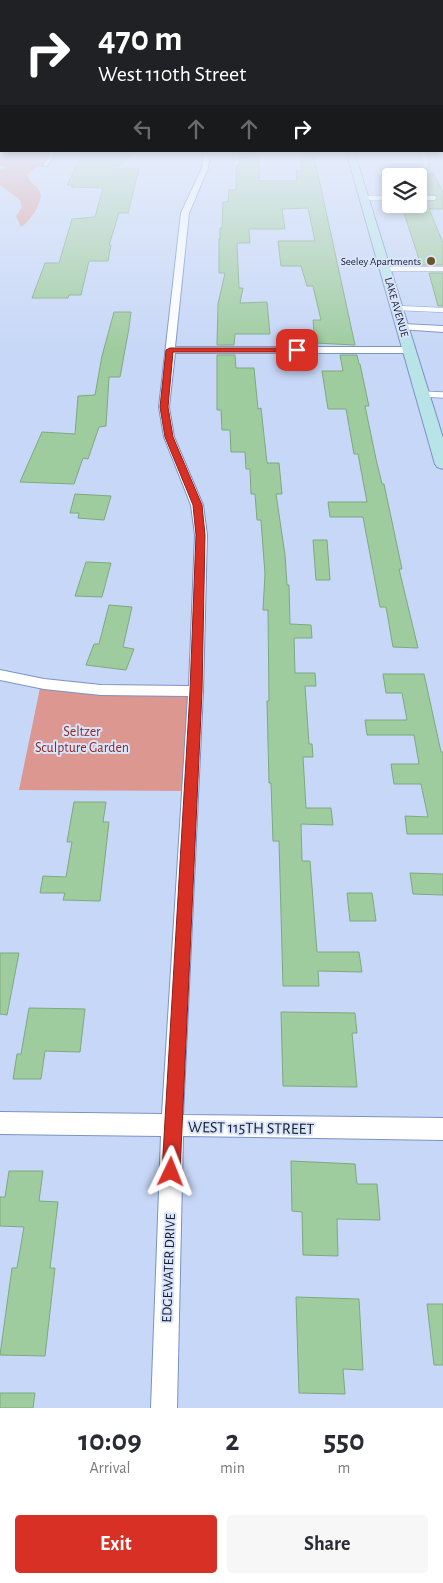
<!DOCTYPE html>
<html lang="en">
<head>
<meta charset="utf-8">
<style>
  :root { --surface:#fff; --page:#f7f7f7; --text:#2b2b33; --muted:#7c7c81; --accent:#d93025 }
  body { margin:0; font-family:"Alegreya Sans",sans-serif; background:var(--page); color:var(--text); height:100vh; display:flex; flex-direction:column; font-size:19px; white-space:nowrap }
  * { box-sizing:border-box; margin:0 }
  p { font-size:16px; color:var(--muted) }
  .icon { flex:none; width:28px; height:28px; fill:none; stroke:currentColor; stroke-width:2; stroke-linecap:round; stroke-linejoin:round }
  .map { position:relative; height:1408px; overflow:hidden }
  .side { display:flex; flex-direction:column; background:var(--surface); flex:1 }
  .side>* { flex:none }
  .banner { position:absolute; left:0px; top:0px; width:444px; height:152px; box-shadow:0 2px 8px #0003; background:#202124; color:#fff; overflow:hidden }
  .controls { position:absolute; left:382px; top:168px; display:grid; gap:10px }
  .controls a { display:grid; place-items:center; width:45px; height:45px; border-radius:5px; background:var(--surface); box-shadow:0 2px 8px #0003; font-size:25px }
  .pin { position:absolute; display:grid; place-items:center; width:42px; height:42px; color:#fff; margin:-21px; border-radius:10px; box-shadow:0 2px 8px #0006 }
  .me { position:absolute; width:55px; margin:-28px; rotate:2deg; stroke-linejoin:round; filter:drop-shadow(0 0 4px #0008) }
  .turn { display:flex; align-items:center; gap:18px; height:105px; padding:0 15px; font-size:22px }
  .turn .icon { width:65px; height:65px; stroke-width:2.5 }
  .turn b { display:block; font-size:35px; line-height:42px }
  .lanes { display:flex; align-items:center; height:48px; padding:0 15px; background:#0003; justify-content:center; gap:25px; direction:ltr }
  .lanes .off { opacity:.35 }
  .eta { display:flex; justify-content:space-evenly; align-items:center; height:85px; text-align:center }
  .eta b { font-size:30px; font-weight:700; line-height:35px }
  .primary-button { display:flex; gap:10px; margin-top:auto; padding:10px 15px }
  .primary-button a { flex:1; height:58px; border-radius:5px; background:var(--accent); color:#fff; font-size:20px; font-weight:700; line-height:58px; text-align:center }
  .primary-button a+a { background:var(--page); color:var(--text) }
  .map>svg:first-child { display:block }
</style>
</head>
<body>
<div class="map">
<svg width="443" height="1408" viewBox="0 0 443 1408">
  <rect width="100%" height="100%" fill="#c7d7f7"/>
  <g fill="#dc9790">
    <path d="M 0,151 L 54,151 L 44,167 L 37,167 L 27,175 C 30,183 36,185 40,192 C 44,201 29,223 21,227 L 16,216 L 22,207 L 19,199 L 0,185 L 0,170 L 8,167 L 0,166 Z"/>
    <polygon points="41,683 196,691 191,791 19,790"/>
  </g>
  <g fill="#9fcc9f" stroke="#7da97e">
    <polygon points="84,151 135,152 115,169 139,169 128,213 119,213 109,245 111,245 108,261 89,261 81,295 69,295 68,298 32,298 45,263 59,263 72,219 95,217 103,188 71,187 73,185 67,185"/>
    <polygon points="240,154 259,155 259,181 297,181 296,171 302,171 300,156 314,156 355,345 315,343 313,320 321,320 313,286 307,286 301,266 281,266 278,241 315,241 308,208 282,209 285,229 249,229 250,243 237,243 239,288 243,288 240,303 267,302 270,334 235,334 234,345 217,345 218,304 225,273 219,273 219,239 220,239 220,228 222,228 223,202 228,202 229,190 236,190 236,166 239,166"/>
    <polygon points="419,173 433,173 443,192 443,209 429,209 443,243 443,265 421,265 401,204 419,204 419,202 437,200 435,195 419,194"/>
    <polygon points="429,273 443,273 443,306 438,306"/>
    <polygon points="114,312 131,312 129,328 120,377 109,377 106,426 99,427 88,459 83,458 74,484 20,482 42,432 75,434 78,396 95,395 102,356"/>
    <polygon points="217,355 235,355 236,368 254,368 258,409 261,408 267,463 279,463 282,494 276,494 285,555 287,585 289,585 290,624 311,625 312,638 294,638 295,673 315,673 316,686 305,686 309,744 312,744 313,757 303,757 306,808 331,808 333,825 301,824 302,861 310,861 317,952 359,952 362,972 318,971 319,986 283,986 279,841 273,841 271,783 269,783 267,701 269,701 268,610 263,610 265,574 261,520 257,520 255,494 251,494 250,469 246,469 245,452 231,452 230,430 222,430 221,410 217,410"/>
    <polygon points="340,355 357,355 359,364 360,364 368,402 369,406 365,406 376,459 382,484 384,484 402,569 399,569 418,648 393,647 386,607 380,607 363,517 330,517 328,502 367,502 358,454 354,454 346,409 328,409 322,371 343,371"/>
    <polygon points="75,494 111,496 104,520 78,518 79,513 70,513"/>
    <polygon points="313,540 327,540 330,580 316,580"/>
    <polygon points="86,562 111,563 102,597 75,596"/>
    <polygon points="109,605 132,607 123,647 134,649 126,670 86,665 94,644 99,644"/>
    <polygon points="383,674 424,674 441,752 443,752 443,834 407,834 405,816 428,817 421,784 394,784 391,764 419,764 414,735 367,735 365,720 407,720 402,693 386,693"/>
    <polygon points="74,802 106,802 103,822 109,822 100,901 63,900 65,893 40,893 43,876 66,877 72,842 67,842"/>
    <polygon points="410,873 443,874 443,895 413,894"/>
    <polygon points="347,893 372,893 376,921 350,921"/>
    <polygon points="0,953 19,953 7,1015 0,1014"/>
    <polygon points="29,1008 85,1009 80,1052 45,1051 41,1079 13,1079 17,1054 21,1054"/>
    <polygon points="281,1012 355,1013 357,1033 352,1033 357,1087 283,1086"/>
    <polygon points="291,1161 355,1164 357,1184 377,1184 380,1220 337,1219 338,1256 303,1255 302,1212 292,1211"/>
    <polygon points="9,1171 43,1171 39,1201 58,1202 50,1268 55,1268 45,1356 0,1355 12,1268 17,1268 24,1227 0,1226 0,1197 5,1197"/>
    <polygon points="296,1297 359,1299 363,1370 343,1369 345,1394 299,1393"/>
    <polygon points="427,1304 443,1304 443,1365 434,1365"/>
    <polygon points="0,1393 35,1393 33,1408 0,1408"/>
  </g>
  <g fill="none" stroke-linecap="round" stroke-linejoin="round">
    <g stroke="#7b92c4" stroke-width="4.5">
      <g id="lane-far2">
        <polyline points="423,151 426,166"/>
        <polyline points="364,198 391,198"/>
        <polyline points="419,198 434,198"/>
      </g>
    </g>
    <g stroke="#7b92c4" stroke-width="5.5">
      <g id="lane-far1">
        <polyline points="386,269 443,269"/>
        <polyline points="398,308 443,310"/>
      </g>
    </g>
    <g stroke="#7b92c4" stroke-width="7">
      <polyline id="lane" points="422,394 443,395"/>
    </g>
    <g stroke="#7b92c4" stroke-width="2">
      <g id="street">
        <polygon points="51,151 57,151 47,166 43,166"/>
        <polygon points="204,151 210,151 208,168 189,213 175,347 409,347 414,350 409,353 175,353 169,407 174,437 203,505 207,535 203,691 183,1115 443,1118 443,1140 183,1136 177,1408 151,1408 161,1136 0,1134 0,1112 162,1114 188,696 101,695 44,689 0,680 0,670 44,679 101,685 189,686 195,535 191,505 164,437 159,407 181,213 202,168"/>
        <polygon points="403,324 443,326 443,332 400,329 400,325"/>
      </g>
    </g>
    <g stroke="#7b92c4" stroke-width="2">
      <polygon id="secondary" points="346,151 354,151 443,438 443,469 437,467 435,464"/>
    </g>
    <use href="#lane-far2" stroke="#fff" stroke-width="4"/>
    <use href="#lane-far1" stroke="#fff" stroke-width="4.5"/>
    <use href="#lane" stroke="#fff" stroke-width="5.5"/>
    <use href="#street" fill="#fff" fill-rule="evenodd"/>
    <use href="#secondary" fill="#b8e4e8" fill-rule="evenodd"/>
  </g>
  <linearGradient id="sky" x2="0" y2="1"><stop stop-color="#8b96cc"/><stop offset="0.43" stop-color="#e6edfb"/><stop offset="1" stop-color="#e6edfb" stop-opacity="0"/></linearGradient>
  <rect width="443" height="348" fill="url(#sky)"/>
  <polygon fill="#d93025" stroke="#8d1f18" points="170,348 297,348 300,350 297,352 173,352 168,407 173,437 202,505 205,535 202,691 180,1172 177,1178 171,1181 165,1178 162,1172 190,691 196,535 193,505 165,437 160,407 166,350"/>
  <circle fill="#6a5423" stroke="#d9e4fa" stroke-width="2" cx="431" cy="261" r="5"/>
  <g text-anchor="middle" stroke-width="4" stroke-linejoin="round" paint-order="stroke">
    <g font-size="11" fill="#131c2f" stroke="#d9e4fa" text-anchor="end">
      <text x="421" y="265">Seeley Apartments</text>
    </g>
    <g font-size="11" fill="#131c2f" stroke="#d9e4fa">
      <text transform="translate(397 307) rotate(74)" y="4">LAKE AVENUE</text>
    </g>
    <g font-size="14" fill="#8d2928" stroke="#d9e4fa">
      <text x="82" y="736">Seltzer<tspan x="82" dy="16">Sculpture Garden</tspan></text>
    </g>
    <g font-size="14" fill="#131c2f" stroke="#d9e4fa">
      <text transform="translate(168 1268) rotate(-88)" y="5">EDGEWATER DRIVE</text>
    </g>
    <g font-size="16" fill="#131c2f" stroke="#d9e4fa">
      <text transform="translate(251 1127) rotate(1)" y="6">WEST 115TH STREET</text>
    </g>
  </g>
</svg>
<div class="controls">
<a><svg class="icon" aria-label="layers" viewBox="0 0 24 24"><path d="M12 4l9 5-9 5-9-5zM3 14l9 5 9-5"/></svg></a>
</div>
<div class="pin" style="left:297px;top:350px;background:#d93025"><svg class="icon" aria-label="arrive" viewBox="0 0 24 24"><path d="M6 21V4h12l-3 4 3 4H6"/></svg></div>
<svg class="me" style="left:171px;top:1172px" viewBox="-20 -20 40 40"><path d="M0-17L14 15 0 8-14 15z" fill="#d93025" stroke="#fff" stroke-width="4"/></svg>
<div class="banner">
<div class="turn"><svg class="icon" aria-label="right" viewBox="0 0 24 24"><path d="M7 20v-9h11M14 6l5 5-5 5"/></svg><div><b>470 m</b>West 110th Street</div></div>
<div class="lanes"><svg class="icon off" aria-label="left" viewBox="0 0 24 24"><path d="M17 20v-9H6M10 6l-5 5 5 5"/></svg><svg class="icon off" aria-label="ahead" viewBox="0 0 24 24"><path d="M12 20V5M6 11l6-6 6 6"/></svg><svg class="icon off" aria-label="ahead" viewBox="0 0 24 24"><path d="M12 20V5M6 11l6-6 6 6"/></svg><svg class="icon" aria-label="right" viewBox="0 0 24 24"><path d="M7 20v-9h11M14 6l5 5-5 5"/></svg></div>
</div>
</div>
<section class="side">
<div class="eta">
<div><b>10:09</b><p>Arrival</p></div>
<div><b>2</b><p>min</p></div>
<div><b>550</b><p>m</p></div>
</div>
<div class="primary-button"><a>Exit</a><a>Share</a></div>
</section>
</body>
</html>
